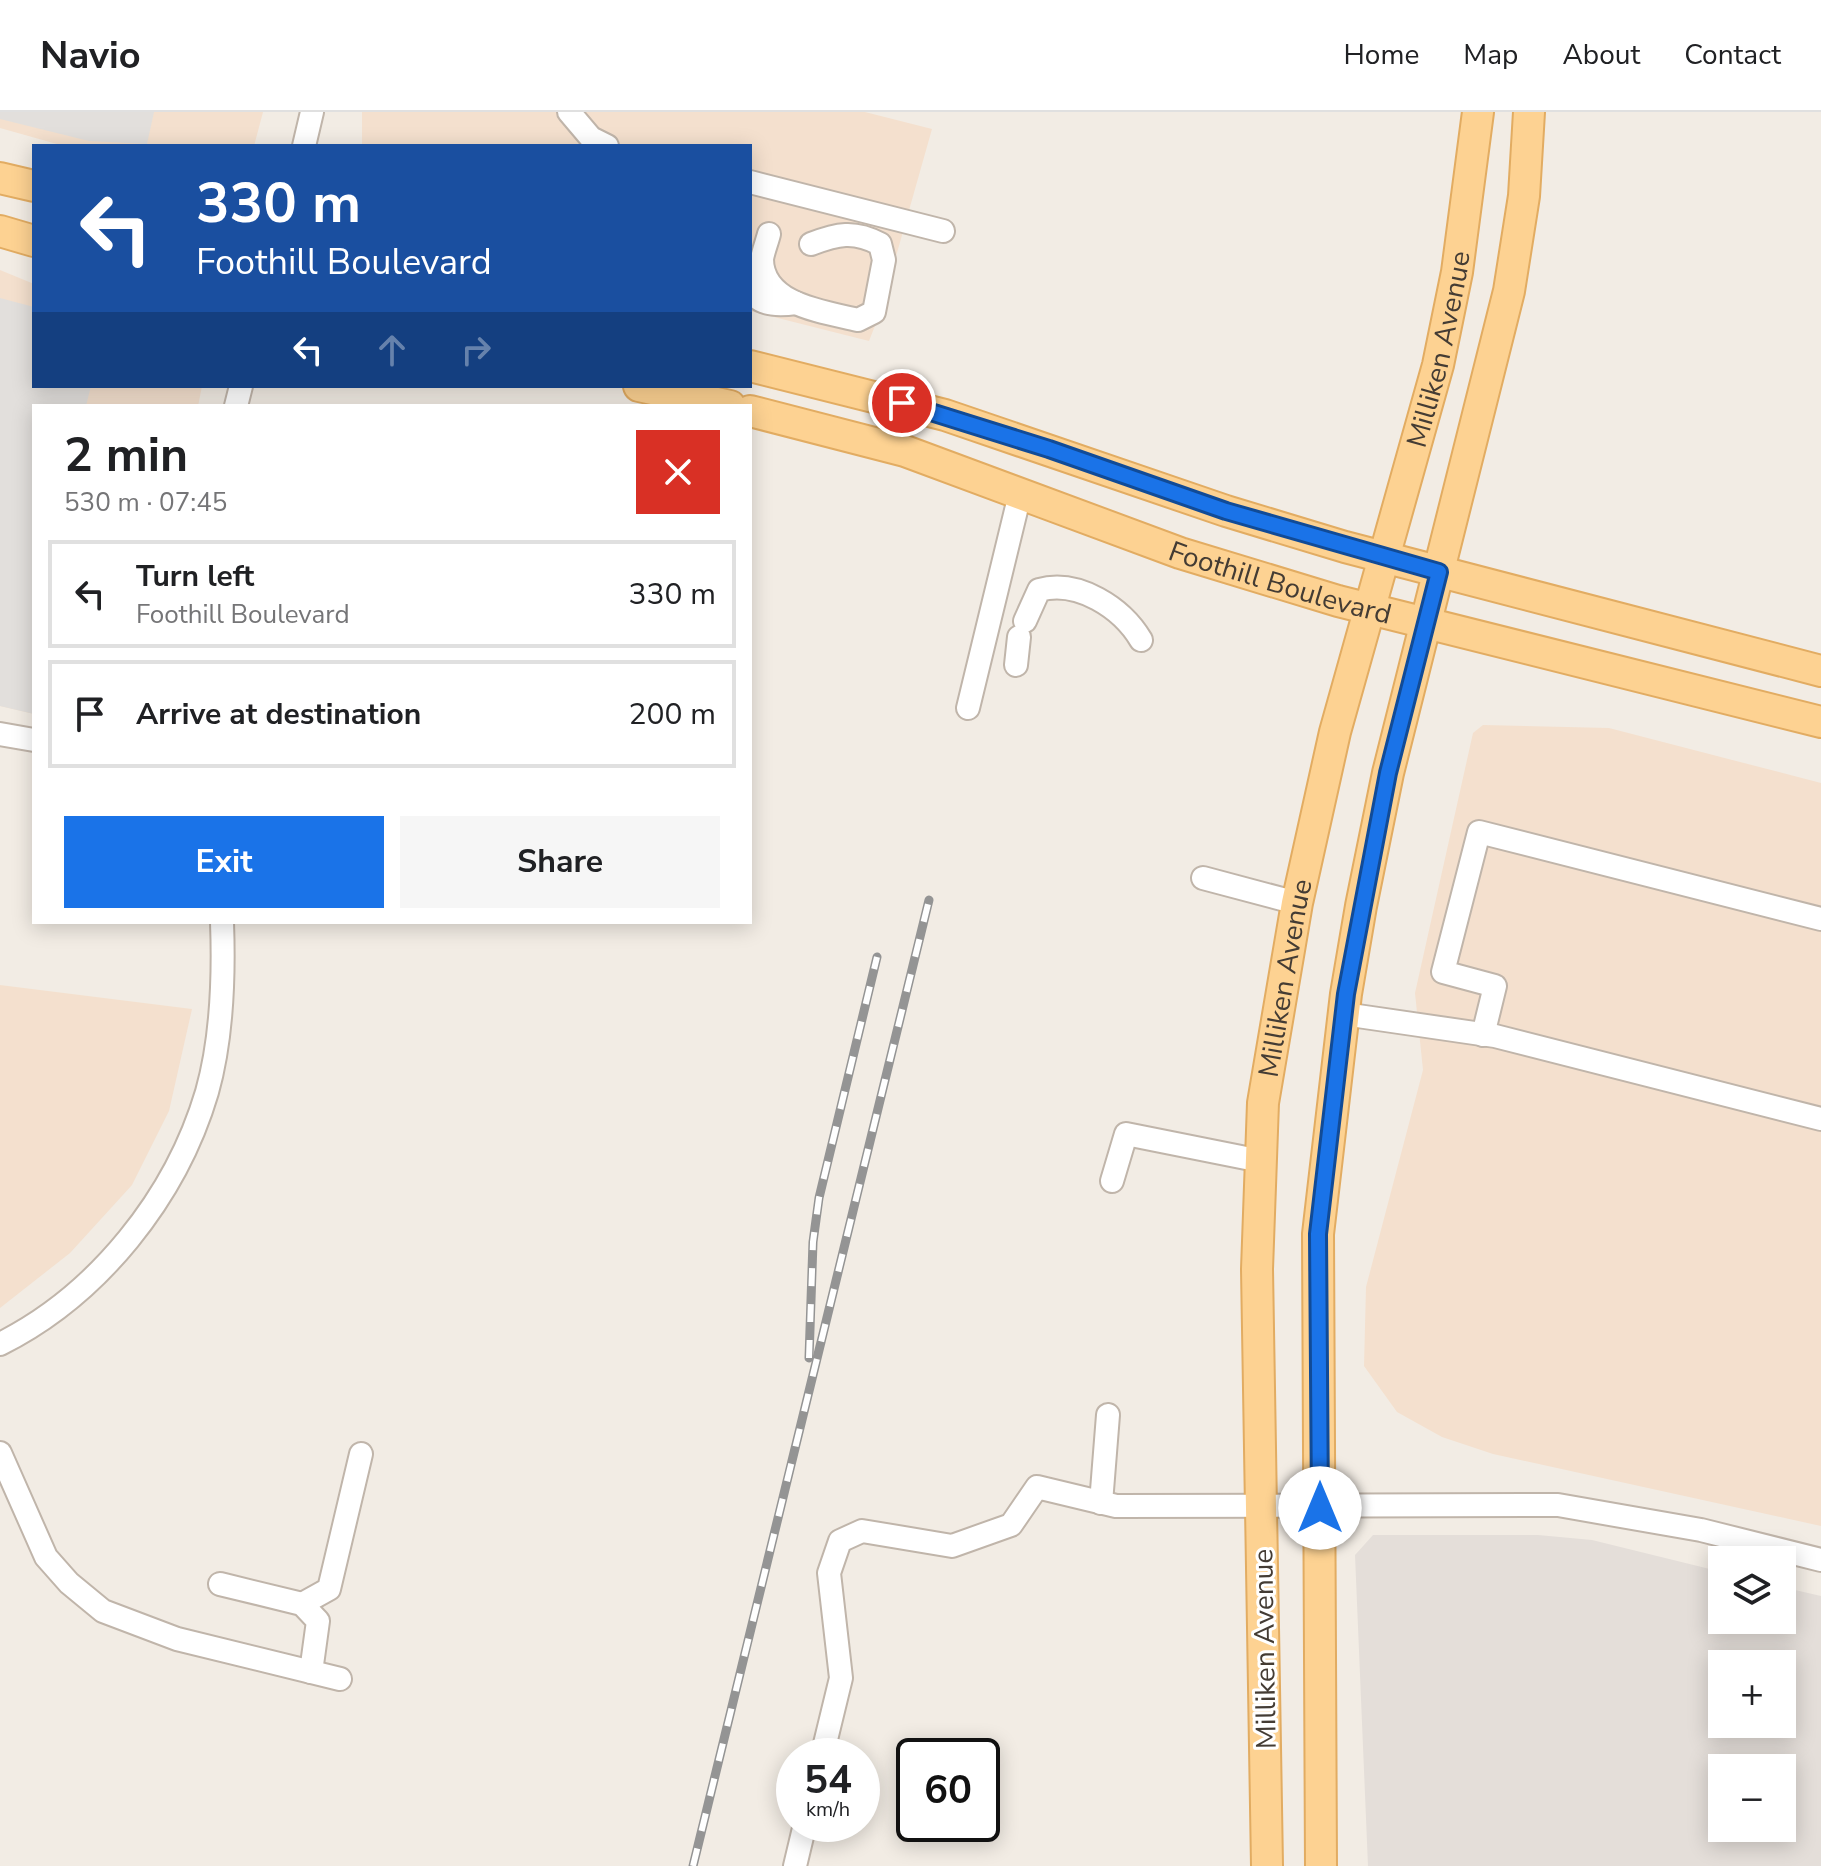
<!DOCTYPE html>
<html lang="en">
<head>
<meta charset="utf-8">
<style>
  :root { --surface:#fff; --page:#f6f6f6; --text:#202124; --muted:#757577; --line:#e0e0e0; --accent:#1a73e8 }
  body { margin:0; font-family:"Nunito Sans",sans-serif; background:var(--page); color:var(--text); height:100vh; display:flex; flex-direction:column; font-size:30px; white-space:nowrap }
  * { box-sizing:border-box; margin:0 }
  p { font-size:26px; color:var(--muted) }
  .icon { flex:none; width:44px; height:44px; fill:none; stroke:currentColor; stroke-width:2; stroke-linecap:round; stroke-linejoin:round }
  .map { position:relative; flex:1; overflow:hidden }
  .sheet { position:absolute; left:32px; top:292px; width:720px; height:520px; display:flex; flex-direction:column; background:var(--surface); border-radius:0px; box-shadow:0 4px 20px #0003 }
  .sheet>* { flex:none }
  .banner { position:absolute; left:32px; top:32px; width:720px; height:244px; border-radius:0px; box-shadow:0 4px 20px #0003; background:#1a4fa0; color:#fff; overflow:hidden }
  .controls { position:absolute; left:1708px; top:1434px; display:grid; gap:16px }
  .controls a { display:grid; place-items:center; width:88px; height:88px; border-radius:0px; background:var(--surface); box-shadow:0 4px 20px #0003; font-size:40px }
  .speed { position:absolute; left:776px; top:1626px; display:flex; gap:16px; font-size:40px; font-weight:700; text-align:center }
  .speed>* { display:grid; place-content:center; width:104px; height:104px; border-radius:50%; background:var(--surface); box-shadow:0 4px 20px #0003; line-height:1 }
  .speed small { font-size:20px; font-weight:400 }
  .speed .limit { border:4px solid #111; border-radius:12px; background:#fff; color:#111 }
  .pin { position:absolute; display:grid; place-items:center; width:68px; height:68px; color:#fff; margin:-34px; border:4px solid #fff; border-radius:50%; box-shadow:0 2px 8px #0007 }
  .me { position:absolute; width:88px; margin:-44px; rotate:0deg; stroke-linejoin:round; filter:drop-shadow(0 0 6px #0008) }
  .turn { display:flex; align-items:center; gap:28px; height:168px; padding:0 32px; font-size:36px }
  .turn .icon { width:104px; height:104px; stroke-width:2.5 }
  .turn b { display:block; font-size:56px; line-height:68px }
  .lanes { display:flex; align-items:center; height:76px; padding:0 32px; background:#0003; justify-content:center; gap:40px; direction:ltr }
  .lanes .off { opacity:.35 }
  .round { display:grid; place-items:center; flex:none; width:84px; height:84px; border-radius:0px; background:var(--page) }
  .head { display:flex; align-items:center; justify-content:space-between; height:136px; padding:0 32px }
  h1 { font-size:48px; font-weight:700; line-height:60px }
  .action { display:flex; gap:16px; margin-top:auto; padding:16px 32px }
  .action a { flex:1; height:92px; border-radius:0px; background:var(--accent); color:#fff; font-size:32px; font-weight:700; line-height:92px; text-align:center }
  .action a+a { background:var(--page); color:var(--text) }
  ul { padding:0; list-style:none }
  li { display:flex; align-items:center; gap:24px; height:108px; margin:0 16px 12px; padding:0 16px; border:4px solid var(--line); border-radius:0px }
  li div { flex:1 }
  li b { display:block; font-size:30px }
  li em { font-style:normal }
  header { display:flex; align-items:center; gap:48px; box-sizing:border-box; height:112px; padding:0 40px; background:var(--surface); border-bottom:2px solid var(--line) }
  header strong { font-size:38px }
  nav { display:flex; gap:44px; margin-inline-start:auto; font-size:28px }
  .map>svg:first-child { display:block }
</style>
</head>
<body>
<header>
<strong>Navio</strong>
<nav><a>Home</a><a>Map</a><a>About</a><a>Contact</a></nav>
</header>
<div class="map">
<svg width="1821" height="1754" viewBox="0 0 1821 1754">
  <rect width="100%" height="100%" fill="#f2ece4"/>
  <g fill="#f4e0ce">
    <polygon points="0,0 263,0 254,34 64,34 0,16"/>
    <polygon points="362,0 865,0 932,17 880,201 869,229 750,199 750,34 362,34"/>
    <polygon points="0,158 34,172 34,274 202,274 198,294 34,294 34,602 0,594"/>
    <polygon points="1483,613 1609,616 1821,671 1821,1414 1493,1342 1442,1325 1397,1300 1364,1254 1366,1175 1423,958 1415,881 1473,621"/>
    <polygon points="0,873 192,897 169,999 132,1073 70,1141 0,1196"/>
  </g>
  <path fill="#e4ded9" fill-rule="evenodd" d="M 1373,1423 L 1538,1423 L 1592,1428 L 1722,1460 L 1722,1508 L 1782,1508 L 1782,1475 L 1821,1484 L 1821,1754 L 1368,1754 L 1355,1443 ZM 1722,1552 L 1782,1552 L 1782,1612 L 1722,1612 ZM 1722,1656 L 1782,1656 L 1782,1716 L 1722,1716 Z"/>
  <g fill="#e2dfdc">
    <polygon points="0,0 154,0 147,32 89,29 0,7"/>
    <polygon points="0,186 34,195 34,274 91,274 86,294 34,294 34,602 0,594"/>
  </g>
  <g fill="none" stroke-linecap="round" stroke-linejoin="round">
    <g stroke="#c0b5aa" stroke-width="26">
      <g id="minor">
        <polyline points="569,0 591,26 607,34"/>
        <polyline points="304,34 312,0"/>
        <polyline points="750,70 943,119"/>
        <path d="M 769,122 C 767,130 763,140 762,147 C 762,193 825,200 858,208 L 874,200 L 884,148 L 880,132 C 854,118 837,122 811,132"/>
        <path d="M 762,148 C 741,186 759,196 796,191"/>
        <polyline points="236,294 241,274"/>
        <path d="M 1025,509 L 1039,478 C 1078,467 1122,496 1141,528"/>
        <polyline points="1016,553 1019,525"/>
        <polyline points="968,596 1020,382"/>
        <polyline points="0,622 34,628"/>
        <polyline points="1203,766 1297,791"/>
        <polyline points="1344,902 1495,924 1821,1007"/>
        <polyline points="1483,923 1495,874 1443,860 1479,720 1821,807"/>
        <polyline points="1112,1069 1126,1022 1261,1049"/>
        <path d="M 0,1232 C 98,1183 176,1085 207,980 C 222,927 224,864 222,810"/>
        <polyline points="0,1341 46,1445 69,1471 103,1499 177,1527 340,1567"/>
        <polyline points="1101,1391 1108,1303"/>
        <polyline points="220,1472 302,1492 318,1509 311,1560"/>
        <polyline points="302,1492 329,1477 361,1342"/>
        <polyline points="822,1644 841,1566 829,1461 840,1429 862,1419 952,1434 1011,1413 1037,1375 1116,1394 1558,1393 1701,1418 1821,1448"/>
        <polyline points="795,1754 805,1712"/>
      </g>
    </g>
    <g stroke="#e2ac62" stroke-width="34">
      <g id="major">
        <polyline points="0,66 34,74"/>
        <polyline points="0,119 34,129"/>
        <polyline points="750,254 945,303 1226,399 1345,435 1821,559"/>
        <polyline points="639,274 730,294"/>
        <path id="s1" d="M 750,299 L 905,339 L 1180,441 L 1338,489 L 1821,610"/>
        <path id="s2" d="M 1267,1754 L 1257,1157 L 1263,991 L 1297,791 L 1335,620 L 1438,253 L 1457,160 L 1478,0"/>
        <polyline points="1321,1754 1318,1122 1346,882 1361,794 1388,661 1509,179 1524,84 1529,0"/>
      </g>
    </g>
    <use href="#minor" stroke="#fff" stroke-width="22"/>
    <use href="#major" stroke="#fdd292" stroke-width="30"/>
    <g stroke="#949494" stroke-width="9">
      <g id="rail">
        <polyline points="809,1246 813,1130 819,1086 877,845"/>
        <polyline points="693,1754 929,788"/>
      </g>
    </g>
    <use href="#rail" stroke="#fff" stroke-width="6" stroke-dasharray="18" stroke-linecap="butt"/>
  </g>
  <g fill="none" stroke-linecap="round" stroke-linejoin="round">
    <g stroke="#114b97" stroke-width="20">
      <polyline id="route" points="902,291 1049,337 1226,399 1439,460 1388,661 1346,882 1318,1122 1320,1396"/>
    </g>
    <use href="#route" stroke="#1a73e8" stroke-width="14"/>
  </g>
  <g text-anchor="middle" stroke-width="6" stroke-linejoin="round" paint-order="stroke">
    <g font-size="28" fill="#443c34" stroke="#fff">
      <text dy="10" stroke="none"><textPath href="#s2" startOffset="1538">Milliken Avenue</textPath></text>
      <text dy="10" stroke="none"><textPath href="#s1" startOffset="558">Foothill Boulevard</textPath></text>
      <text dy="10" stroke="none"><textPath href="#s2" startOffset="890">Milliken Avenue</textPath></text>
      <text transform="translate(1264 1537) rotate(-91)" y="10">Milliken Avenue</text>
    </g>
  </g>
</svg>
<div class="controls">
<a><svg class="icon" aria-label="layers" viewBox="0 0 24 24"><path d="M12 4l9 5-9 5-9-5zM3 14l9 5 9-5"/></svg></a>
<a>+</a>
<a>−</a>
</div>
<div class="speed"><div>54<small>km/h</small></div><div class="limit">60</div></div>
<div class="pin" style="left:902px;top:291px;background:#d93025"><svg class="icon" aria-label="arrive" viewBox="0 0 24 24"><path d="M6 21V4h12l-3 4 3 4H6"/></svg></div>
<svg class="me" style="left:1320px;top:1396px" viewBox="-20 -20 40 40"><circle r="19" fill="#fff"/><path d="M0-13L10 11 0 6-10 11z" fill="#1a73e8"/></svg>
<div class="banner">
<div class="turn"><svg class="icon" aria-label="left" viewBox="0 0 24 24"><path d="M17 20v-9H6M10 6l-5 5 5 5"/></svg><div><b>330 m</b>Foothill Boulevard</div></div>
<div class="lanes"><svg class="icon" aria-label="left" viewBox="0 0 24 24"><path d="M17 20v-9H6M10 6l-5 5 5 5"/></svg><svg class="icon off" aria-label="ahead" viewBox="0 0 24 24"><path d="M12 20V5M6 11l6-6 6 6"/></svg><svg class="icon off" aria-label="right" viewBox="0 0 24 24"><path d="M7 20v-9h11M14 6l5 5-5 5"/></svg></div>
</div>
<section class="sheet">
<div class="head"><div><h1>2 min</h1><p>530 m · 07:45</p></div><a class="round" style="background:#d93025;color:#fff"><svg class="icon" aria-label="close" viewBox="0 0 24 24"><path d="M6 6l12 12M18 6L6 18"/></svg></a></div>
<ul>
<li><svg class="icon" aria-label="left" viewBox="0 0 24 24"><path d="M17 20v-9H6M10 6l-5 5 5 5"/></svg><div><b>Turn left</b><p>Foothill Boulevard</p></div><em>330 m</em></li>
<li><svg class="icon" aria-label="arrive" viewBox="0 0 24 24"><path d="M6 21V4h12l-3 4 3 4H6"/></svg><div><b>Arrive at destination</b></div><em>200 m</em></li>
</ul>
<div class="action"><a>Exit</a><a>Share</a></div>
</section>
</div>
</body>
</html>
